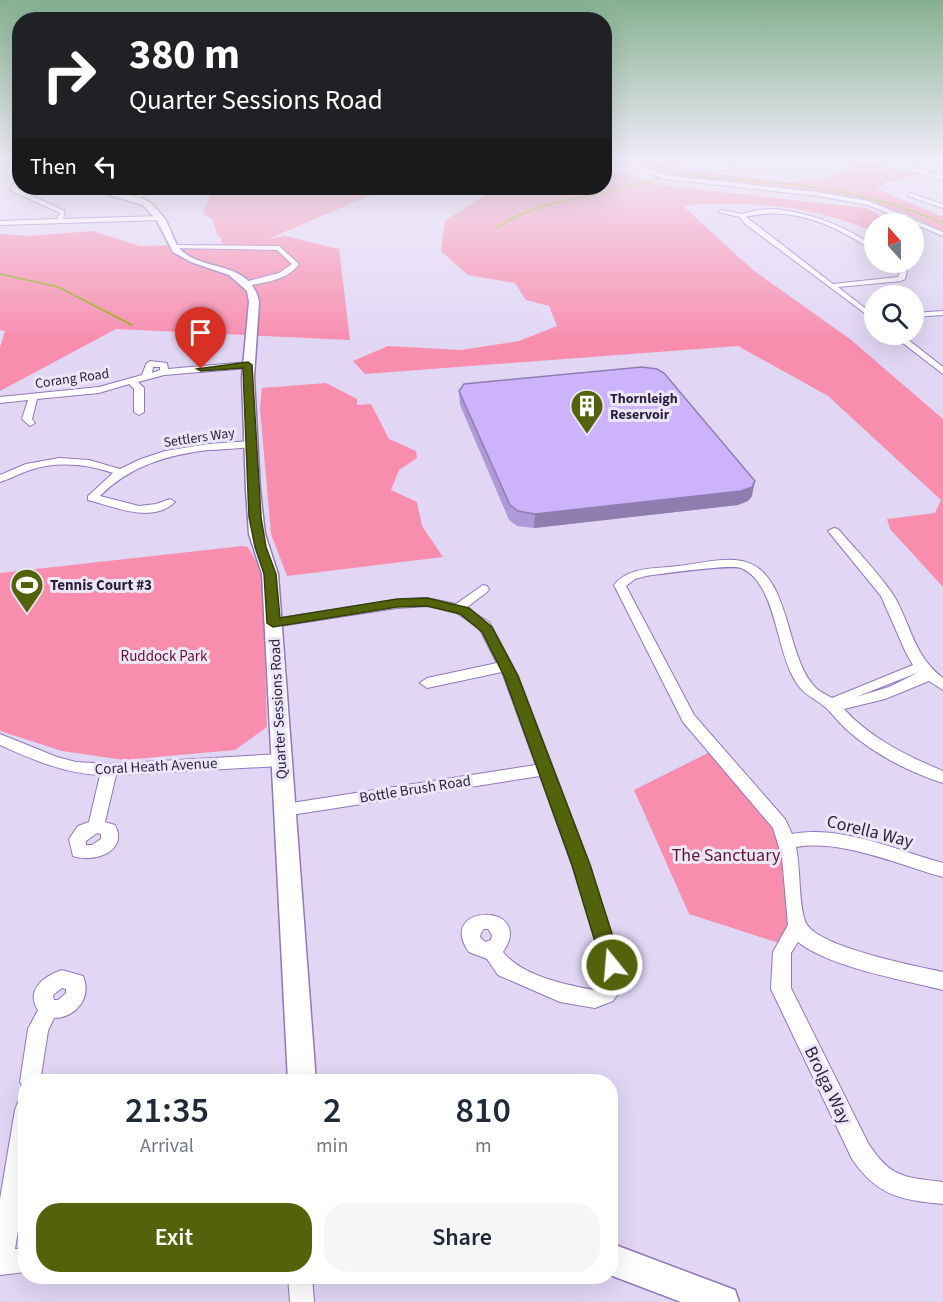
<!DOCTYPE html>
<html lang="en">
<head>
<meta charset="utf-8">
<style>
  :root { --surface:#fff; --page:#f6f6f7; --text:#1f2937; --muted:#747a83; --accent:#52630b }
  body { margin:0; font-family:"Source Sans 3",sans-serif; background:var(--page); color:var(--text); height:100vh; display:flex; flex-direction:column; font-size:22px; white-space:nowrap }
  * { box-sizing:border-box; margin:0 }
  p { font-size:20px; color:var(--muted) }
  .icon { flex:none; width:33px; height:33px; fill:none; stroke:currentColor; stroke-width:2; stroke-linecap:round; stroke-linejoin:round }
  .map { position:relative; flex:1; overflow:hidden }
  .drawer { position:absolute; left:18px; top:1074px; width:600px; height:210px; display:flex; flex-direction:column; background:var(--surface); border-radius:24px; box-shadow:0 6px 24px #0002 }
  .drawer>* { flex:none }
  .top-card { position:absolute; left:12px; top:12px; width:600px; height:183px; border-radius:24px; box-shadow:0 6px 24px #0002; background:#202124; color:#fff; overflow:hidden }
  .needle { width:39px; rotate:339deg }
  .controls { position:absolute; left:864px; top:213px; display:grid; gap:12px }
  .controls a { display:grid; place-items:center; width:60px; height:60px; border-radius:50%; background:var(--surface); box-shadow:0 6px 24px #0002; font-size:30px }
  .pin { position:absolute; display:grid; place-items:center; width:51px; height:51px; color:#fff; margin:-62px -26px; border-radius:50% 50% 50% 0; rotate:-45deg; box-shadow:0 0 6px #0007 }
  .pin .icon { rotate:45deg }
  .me { position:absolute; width:66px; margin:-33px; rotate:343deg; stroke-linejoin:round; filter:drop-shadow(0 0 4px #0008) }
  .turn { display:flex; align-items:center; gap:21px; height:126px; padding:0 18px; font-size:27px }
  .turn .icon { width:78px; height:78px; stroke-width:2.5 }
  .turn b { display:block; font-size:42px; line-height:51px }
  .then { display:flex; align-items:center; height:57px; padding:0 18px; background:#0003; gap:12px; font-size:22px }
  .eta { display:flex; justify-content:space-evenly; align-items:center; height:102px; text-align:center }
  .eta b { font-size:36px; font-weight:600; line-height:42px }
  .cta { display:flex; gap:12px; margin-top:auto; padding:12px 18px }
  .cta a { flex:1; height:69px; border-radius:24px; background:var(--accent); color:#fff; font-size:24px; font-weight:600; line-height:69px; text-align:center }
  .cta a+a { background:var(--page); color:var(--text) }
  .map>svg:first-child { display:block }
</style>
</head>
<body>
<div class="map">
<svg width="943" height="1302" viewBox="0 0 943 1302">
  <rect width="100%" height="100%" fill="#e1d7f5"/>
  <g fill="#f88dae">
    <path d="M 605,159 L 677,159 L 680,169 L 792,183 L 825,178 L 865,162 L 923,172 L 896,182 L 886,181 L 877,189 L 943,217 L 943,234 C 878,189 793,194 717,183 C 684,178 651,170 618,163 L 611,168 L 660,185 L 866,208 L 894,223 L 874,224 L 874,232 C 819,207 742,199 683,206 L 753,270 L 850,339 L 943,419 L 943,587 L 890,529 L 887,519 L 935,513 L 941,500 L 828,396 L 738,346 L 365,374 L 353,361 L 388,346 L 461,350 L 519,341 L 557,326 L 549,306 L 526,300 L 515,283 L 468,275 L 441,251 L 445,221 L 496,188 L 604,188 Z"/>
    <polygon points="213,188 387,188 268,239 285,236 339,249 350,340 116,329 0,391 0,348 5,331 0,330 0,234 29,236 92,231 140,246 230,244 221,243 221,237 218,237 212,219 203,214"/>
    <polygon points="326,383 357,399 357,405 371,404 389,439 416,451 417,458 399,470 391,490 417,502 422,526 443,557 287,576 271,534 260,408 262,388"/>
    <polygon points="242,546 248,547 262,572 267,727 235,750 124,760 62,751 0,731 0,573"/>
    <polygon points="712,751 779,831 792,916 785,945 689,914 634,790"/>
  </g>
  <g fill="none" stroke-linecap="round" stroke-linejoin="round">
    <g stroke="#90ad0c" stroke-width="1.5">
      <path d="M 638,159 C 685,180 736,179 787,184 C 841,190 893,201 943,223"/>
      <path d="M 496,228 C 546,194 606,199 661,177"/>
      <polyline points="0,274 58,287 132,325"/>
    </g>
    <g stroke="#9277bd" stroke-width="2">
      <g id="minor">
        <polygon points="626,159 632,159 637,166 666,175 818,192 869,201 943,232 943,236 868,205 818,196 665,179 633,168"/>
        <polygon points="667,159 675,159 737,169 734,171 689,166"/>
        <polygon points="780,159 788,159 818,168 815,170"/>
        <polygon points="844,159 912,167 943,176 943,180 911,171"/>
        <polygon points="20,175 20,182 15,188 65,211 63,219 160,216 163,218 160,220 0,225 0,221 57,219 60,213 10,190"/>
        <polygon points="159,188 166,188 135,199 130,198"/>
        <polygon points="910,193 943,204 943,208 908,196"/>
        <path d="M 775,209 C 812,213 844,226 874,246 L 874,251 L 872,250 C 835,225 791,205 746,217 L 833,284 L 898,277 L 900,273 L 889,262 L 897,262 L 907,271 L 905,279 L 901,281 L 838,287 L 874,315 L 874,320 L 744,223 L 740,217 L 718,212 L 721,210 L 742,214 L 758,210 Z"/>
        <path d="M 173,245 L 279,246 L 299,264 C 288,280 266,282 248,286 L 245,286 L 245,282 L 279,273 L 292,264 L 277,250 L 171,248 Z"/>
        <polygon points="943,311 943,315 914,317 914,313"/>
        <polygon points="891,334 901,334 943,367 943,374"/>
        <path d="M 150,361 L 167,363 L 168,369 L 248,362 L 252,365 L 248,368 L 164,375 L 138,382 L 144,388 L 144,412 L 139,415 L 134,412 L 134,389 L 129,384 L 99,393 L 37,399 L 32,419 L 35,423 L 30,426 L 22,419 L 28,400 L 0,403 L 0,397 L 99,387 L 142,375 L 146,364 ZM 153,367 L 160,367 L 160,370 L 152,373 Z"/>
        <path d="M 251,441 L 256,444 L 255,446 C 240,449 224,449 208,450 C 167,455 130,466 100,496 L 139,506 L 156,504 L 170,499 L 175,502 C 152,524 115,507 88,500 L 88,496 L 113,473 C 86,464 58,461 30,470 C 20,473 10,479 0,482 L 0,475 L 26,464 L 59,458 L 89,460 L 120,469 L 141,459 L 165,451 L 208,444 Z"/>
        <path d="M 834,528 L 838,529 C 857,551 878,572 894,596 C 912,627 913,655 943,678 L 943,690 L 929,681 L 885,699 L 844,709 C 870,738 907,756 943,771 L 943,783 C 909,772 874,754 847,730 C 839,723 833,714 825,707 C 811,695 803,696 793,677 C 776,647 775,582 741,568 C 729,564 663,574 646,576 L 635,579 L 626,586 L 694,715 L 785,819 L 792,834 C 842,825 895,850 943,863 L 943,877 C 899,865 842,839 796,847 C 801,871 798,900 805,921 C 814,947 917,966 943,972 L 943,990 C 903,980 829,967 798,942 L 791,953 L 791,988 L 868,1143 C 891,1178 903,1177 943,1182 L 943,1204 C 901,1200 877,1196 852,1159 L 771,989 L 773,952 L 788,925 L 782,857 L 773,828 L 683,722 L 614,585 C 629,566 656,569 678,566 C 699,564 721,557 742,561 C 792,571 784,657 816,688 C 820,692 827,695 832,698 L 913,665 L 906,653 L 881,596 L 828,531 ZM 919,672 L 889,687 L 856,697 Z"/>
        <path d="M 483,585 L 487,586 L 489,589 L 487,592 L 466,608 L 489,622 L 518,676 L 590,865 L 621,965 L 625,983 L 613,1001 L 595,1008 L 560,1002 L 498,975 L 487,959 L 469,952 C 434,903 537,902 503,952 C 522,976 566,985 595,990 L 599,988 L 605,981 L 603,965 L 572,865 L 540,776 L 285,816 L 279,815 L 277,810 L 279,805 L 285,804 L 536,765 L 502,672 L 427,688 L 420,683 L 427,678 L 497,663 L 479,628 L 454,611 L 427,606 L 397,608 L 273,627 L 266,623 L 273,619 L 397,600 L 427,598 L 456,604 ZM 484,929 L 488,929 L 492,935 L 491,940 L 485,942 L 480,937 L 481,933 Z"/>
        <path d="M 0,734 L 57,757 L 76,762 L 109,764 L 281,754 L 286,756 L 289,760 L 286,764 L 281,766 L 116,775 L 105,822 L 115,825 C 129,852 93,863 73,856 L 69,839 L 78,826 L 89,822 L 100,775 C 63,773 33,760 0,745 ZM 97,833 L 101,834 L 101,839 L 92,845 L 86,845 L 86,841 Z"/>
        <path d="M 62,970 L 83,976 C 92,996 77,1018 54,1018 L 48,1031 L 40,1082 L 26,1082 L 26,1091 L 20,1082 L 28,1029 L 38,1010 C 25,990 44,976 62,970 ZM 62,988 L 66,989 L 66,993 L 58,1000 L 54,1000 L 53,995 Z"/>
        <polygon points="26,1100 26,1182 15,1249 26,1248 26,1272 0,1275 0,1199 15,1110 18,1102"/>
        <polygon points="288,1276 312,1276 314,1302 290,1302"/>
      </g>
    </g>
    <g stroke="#9277bd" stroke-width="3">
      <g id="major">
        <path d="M 86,188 C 98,187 138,195 149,202 C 154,205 161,214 165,219 C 170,227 173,240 179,248 C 201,273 251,259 259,302 L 254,377 L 260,490 L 265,534 L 278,574 L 316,1082 L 288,1082 L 262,574 L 249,534 L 246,490 L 242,377 L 249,302 L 247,291 L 229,275 L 191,262 L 173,252 L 156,219 L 143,205 Z"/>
        <polygon points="610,1243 735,1290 739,1302 681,1302 610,1275"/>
      </g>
    </g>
    <use href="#minor" fill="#fff" fill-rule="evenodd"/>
    <use href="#major" fill="#fff" fill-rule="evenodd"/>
  </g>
  <polygon fill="#b099d9" points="459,391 752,496 748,501 738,505 534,528 517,526 509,520 460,405"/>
  <polygon fill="#907db0" points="755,481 752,496 748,501 738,505 534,528 535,514"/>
  <polygon fill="#cdb2fc" stroke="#907db0" stroke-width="1.5" points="642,367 657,369 664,373 755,481 752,487 741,491 535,514 518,511 510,505 459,391 464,384"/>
  <linearGradient id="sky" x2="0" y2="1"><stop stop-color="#85b190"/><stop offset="0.47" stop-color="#f2edfa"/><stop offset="1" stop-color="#f2edfa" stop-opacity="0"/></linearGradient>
  <rect width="943" height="341" fill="url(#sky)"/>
  <polygon fill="#52630b" stroke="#354007" stroke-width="1.5" points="248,362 252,365 261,517 266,547 276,574 280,618 397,599 427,598 469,608 492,627 518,676 590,865 622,965 619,971 612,973 605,971 602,965 572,865 504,676 482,632 460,614 427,606 397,607 273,627 267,623 264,574 255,547 249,517 243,368 201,371 197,369"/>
  <defs>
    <g id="building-pin" transform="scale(1.725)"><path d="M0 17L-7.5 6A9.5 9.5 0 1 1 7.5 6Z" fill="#52630b" stroke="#ece7f7"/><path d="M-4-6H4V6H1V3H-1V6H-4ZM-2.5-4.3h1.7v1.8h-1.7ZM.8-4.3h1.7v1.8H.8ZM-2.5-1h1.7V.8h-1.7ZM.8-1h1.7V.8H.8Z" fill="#fff"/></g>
    <g id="stadium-pin" transform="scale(1.725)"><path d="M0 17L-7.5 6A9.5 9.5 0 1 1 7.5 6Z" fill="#52630b" stroke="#ece7f7"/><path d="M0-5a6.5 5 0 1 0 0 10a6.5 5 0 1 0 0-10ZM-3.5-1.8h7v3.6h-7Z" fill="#fff"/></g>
  </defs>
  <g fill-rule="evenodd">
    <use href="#building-pin" x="587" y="406"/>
    <use href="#stadium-pin" x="27" y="585"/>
  </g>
  <g text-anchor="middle" stroke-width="6" stroke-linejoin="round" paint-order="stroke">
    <g font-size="14" fill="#2a1f3b" stroke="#ece7f7">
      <text transform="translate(72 378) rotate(-8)" y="5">Corang Road</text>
      <text transform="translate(199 437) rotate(-8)" y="5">Settlers Way</text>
    </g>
    <g font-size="14" font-weight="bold" fill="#2a1f3b" stroke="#ece7f7" text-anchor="start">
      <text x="610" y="403">Thornleigh<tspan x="610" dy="16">Reservoir</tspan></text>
    </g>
    <g font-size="15" font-weight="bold" fill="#2a1f3b" stroke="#ece7f7" text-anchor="start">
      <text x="50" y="590">Tennis Court #3</text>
    </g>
    <g font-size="15" fill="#631133" stroke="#ece7f7">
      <text x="164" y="661">Ruddock Park</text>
    </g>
    <g font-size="15" fill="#2a1f3b" stroke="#ece7f7">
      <text transform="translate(278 709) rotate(-93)" y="5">Quarter Sessions Road</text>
      <text transform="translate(156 766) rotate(-3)" y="5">Coral Heath Avenue</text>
      <text transform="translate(415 789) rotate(-9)" y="5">Bottle Brush Road</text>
    </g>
    <g font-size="18" fill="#2a1f3b" stroke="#ece7f7">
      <text transform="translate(870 831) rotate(14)" y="6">Corella Way</text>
      <text transform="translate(828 1085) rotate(64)" y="6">Brolga Way</text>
    </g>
    <g font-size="18" fill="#631133" stroke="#ece7f7">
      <text x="726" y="861">The Sanctuary</text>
    </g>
  </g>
</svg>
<div class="controls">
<a><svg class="needle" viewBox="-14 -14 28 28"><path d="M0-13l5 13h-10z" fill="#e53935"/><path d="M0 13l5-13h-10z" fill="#747a83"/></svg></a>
<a><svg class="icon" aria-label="search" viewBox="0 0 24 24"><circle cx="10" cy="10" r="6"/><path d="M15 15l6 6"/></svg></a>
</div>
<div class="pin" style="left:201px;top:369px;background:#d93025"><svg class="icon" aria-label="arrive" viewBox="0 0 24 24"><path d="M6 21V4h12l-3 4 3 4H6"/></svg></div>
<svg class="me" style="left:612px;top:965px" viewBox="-20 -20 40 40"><circle r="17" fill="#52630b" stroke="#fff" stroke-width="3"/><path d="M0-11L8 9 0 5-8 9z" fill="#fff"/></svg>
<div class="top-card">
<div class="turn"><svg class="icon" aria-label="right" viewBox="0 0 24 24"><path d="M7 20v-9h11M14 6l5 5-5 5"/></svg><div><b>380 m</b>Quarter Sessions Road</div></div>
<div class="then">Then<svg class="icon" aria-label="left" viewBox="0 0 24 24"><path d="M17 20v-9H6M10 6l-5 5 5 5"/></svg></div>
</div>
<section class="drawer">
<div class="eta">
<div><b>21:35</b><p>Arrival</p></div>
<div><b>2</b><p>min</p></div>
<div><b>810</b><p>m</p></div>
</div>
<div class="cta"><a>Exit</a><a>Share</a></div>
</section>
</div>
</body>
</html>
